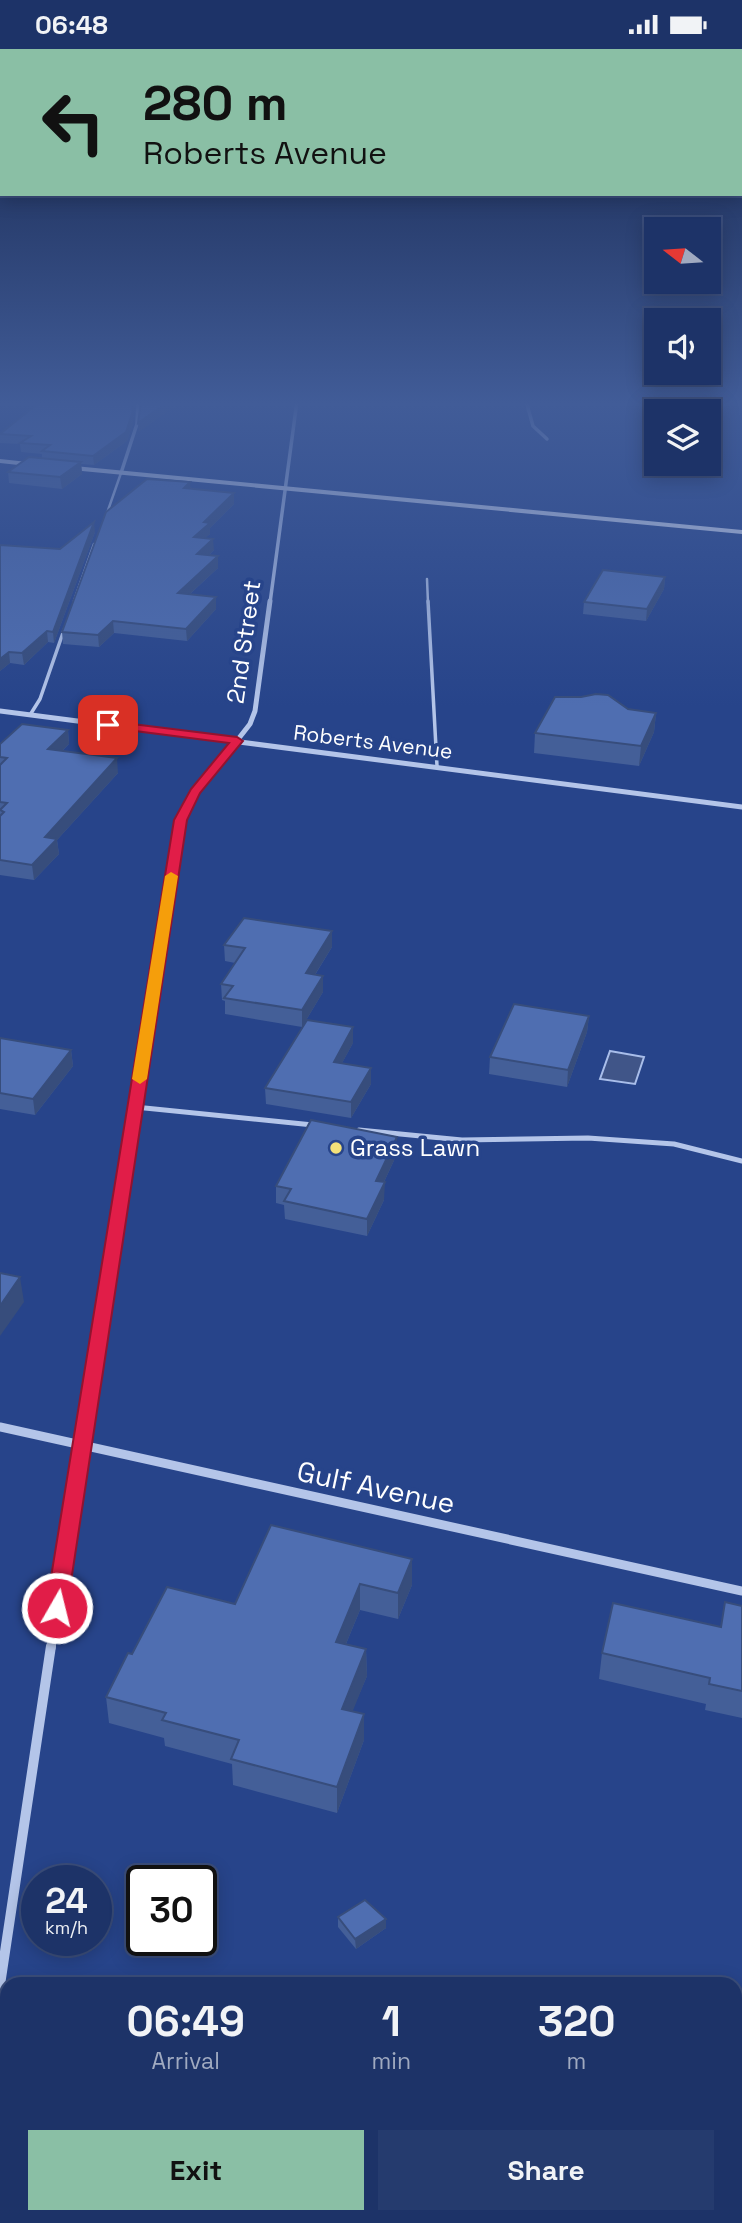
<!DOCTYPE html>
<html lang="en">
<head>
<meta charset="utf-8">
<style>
  :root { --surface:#1d3368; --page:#253b6e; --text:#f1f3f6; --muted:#a0aac0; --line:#3b4e7c; --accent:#8abfa5 }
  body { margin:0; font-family:"Space Grotesk",sans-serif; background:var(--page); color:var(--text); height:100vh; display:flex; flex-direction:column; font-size:26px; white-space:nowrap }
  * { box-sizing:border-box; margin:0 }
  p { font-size:23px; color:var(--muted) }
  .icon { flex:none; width:38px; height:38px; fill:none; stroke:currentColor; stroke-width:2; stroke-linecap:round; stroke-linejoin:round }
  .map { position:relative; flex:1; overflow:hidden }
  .drawer { position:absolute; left:0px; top:1928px; width:742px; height:247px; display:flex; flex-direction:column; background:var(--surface); border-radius:21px 21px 0 0; box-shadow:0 4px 18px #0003,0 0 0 2px var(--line) }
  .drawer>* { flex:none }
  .top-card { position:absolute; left:0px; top:0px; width:742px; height:147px; box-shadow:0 4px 18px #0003,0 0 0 2px var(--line); background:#8abfa5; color:#111; overflow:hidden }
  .needle { width:46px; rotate:287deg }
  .tools { position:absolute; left:644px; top:168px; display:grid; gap:14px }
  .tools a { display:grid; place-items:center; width:77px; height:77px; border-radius:0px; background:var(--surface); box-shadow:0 4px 18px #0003,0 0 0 2px var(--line); font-size:35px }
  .speed { position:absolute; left:21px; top:1816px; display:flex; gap:14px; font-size:35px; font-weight:700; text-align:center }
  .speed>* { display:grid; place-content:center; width:91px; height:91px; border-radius:50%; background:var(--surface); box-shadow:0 4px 18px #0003,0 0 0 2px var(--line); line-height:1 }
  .speed small { font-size:18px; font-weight:400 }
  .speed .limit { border:4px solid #111; border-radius:10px; background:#fff; color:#111 }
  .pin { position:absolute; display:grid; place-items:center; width:60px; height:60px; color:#fff; margin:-30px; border-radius:14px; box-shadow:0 4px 10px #0006 }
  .me { position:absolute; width:77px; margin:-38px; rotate:8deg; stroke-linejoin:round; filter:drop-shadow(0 0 5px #0008) }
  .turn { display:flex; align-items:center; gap:24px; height:147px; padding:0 28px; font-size:32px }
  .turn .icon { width:91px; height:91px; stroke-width:2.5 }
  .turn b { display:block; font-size:49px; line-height:60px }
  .eta { display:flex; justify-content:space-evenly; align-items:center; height:119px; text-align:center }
  .eta b { font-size:42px; font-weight:700; line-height:49px }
  .cta { display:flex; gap:14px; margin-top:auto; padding:14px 28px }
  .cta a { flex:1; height:80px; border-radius:0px; background:var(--accent); color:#111; font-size:28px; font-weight:700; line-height:80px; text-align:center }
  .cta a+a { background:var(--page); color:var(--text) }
  .status { display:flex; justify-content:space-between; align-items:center; height:49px; padding:0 35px; background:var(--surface); direction:ltr }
  .status svg { height:19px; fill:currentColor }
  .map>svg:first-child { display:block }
</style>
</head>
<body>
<div class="status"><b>06:48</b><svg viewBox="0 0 49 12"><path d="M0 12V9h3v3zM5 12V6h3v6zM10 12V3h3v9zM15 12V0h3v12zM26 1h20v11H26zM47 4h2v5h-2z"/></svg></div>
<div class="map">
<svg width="742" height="2174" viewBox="0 0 742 2174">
  <rect width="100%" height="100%" fill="#27448a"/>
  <polygon fill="#405588" stroke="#a9beea" stroke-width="2" points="610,1002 644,1008 635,1035 600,1030"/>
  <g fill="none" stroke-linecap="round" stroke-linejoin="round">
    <g stroke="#b4c5e9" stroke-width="2.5">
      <polyline points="106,467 121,424"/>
      <polyline points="427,530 428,554"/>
      <polyline points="74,552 94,495"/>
    </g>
    <g stroke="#b4c5e9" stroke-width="3.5">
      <polyline points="428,552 437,717"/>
      <polyline points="30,666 40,650 64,581"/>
    </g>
    <g stroke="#b4c5e9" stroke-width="5">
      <polyline points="135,1058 313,1076"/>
      <polyline points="359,1081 462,1091 588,1089 674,1095 742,1112"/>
    </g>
    <g stroke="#b4c5e9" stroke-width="3.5">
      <polyline points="526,352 533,377 547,390"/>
      <polyline points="121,424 137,375 138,352"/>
      <polyline points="270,554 297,352"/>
    </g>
    <g stroke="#b4c5e9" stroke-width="5">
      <polyline points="0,662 742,758"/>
      <polyline points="173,816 185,758 250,675 255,662 270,552"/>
    </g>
    <polyline stroke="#b4c5e9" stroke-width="6" points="119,1156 173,814"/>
    <g stroke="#b4c5e9" stroke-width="9">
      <polyline points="0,1378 742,1542"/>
      <polyline points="51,1599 120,1154"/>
    </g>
    <polyline stroke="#b4c5e9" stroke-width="10" points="0,1936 51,1597"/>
    <g fill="#dfe6f8" fill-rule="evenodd">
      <polygon points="0,410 37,414 41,416 37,418 0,414"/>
      <polygon points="64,416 742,481 742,485 61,420 61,416"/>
    </g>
  </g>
  <g fill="#445f98">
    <polygon points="133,374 127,392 94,416 81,415 82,425 62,440 9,434 8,423 42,410 42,405 21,403 20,395 0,394 0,384"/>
    <polygon points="191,440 234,455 210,479 210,485 205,489 214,501 208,507 218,507 218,519 190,545 216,560 187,592 114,584 99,598 63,595 62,583"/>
    <polygon points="95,483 54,594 48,593 24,616 10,614 0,622 0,496 60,500"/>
    <polygon points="665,528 664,540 646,572 583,565 584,553"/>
    <polygon points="628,660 656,664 654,683 639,717 534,704 535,684"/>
    <polygon points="68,681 69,695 62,702 118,724 57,791 59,805 34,831 0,826 0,695"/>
    <polygon points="224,896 332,898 315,926 323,927 323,943 302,978 225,965 225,952 222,951 221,935 235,914 225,912"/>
    <polygon points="589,967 587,983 567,1038 489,1025 490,1008"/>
    <polygon points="0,989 71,1001 73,1017 35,1066 0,1060"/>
    <polygon points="353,994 342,1014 371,1035 351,1069 266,1055 265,1039"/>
    <polygon points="397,1105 384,1133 384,1151 367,1187 285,1170 284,1156 276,1154 276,1137"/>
    <polygon points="412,1510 412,1536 398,1570 360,1561 346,1595 366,1600 367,1627 352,1662 364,1691 337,1764 233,1736 232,1715 165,1697 164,1689 109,1674 106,1648 132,1605 235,1555"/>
    <polygon points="742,1557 742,1669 705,1661 706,1655 599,1630 602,1604 721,1578"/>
    <polygon points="338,1868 386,1870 386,1879 356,1900 338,1878"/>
    <polygon points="135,2168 429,2168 427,2174 133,2174"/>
  </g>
  <g fill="#374d7c">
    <polygon points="133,352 135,352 133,374 127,392 94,416 93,407"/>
    <polygon points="169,352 182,352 139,383 138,374"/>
    <polygon points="81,413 82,425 62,440 60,428"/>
    <polygon points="190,433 191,444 184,439"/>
    <polygon points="234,444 234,455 210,479 210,485 194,499 194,488 204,473"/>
    <polygon points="94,473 95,483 54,594 53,583"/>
    <polygon points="213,490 214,501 197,517 197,505"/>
    <polygon points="218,507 218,519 179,555 178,544"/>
    <polygon points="665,528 664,540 646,572 647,560"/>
    <polygon points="216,548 216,560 187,592 186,580"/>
    <polygon points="113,572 114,584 99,598 98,586"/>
    <polygon points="47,582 48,593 24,616 22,604"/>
    <polygon points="9,603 10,614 0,622 0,610"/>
    <polygon points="656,664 654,683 639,717 641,697"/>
    <polygon points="68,681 69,695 49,715 48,700"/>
    <polygon points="117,709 118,724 57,791 59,805 34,831 32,816 45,788"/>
    <polygon points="332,882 332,898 306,940 306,924"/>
    <polygon points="323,927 323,943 302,978 302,961"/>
    <polygon points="589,967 587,983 567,1038 568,1021"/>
    <polygon points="353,978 353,994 334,1029 334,1013"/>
    <polygon points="71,1001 73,1017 35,1066 33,1050"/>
    <polygon points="371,1019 371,1035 351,1069 351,1053"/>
    <polygon points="397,1088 397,1105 376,1150 376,1132"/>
    <polygon points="385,1133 384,1151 367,1187 367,1170"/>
    <polygon points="20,1228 24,1253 0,1287 0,1257"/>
    <polygon points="412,1510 412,1536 398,1570 398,1544"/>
    <polygon points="360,1535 360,1561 336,1619 336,1593"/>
    <polygon points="366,1600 367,1627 343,1686 342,1660"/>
    <polygon points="364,1665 364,1691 337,1764 337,1738"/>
    <polygon points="386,1870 386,1879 356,1900 355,1890"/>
    <polygon points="422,2168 429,2168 427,2174 421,2174"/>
  </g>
  <g fill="#4f6eb1" stroke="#374d7c" stroke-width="2">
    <polygon points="41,352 133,352 132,365 126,383 93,407 42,402 50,396 20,394 31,387 0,385"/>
    <polygon points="141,352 169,352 138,374"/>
    <polygon points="29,408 81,413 60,428 8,423"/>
    <polygon points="147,430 190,433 184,439 234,444 204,473 210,474 194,488 213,490 197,505 218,507 178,544 216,548 186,580 113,572 98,586 62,583 106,463"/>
    <polygon points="94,473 53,583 47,582 22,604 9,603 0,610 0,496 60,500"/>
    <polygon points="603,521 665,528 647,560 584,553"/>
    <polygon points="596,645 608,646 628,660 656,664 641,697 535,684 555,648 581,648"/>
    <polygon points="22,675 68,681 48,700 117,709 45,788 57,790 32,816 0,811 0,767 4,763 0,761 7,754 0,753 0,716 7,709 0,708 0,695"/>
    <polygon points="244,869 332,882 306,924 323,927 302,961 224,949 233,937 221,935 245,899 224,896"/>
    <polygon points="514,955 589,967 568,1021 490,1008"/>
    <polygon points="307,971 353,978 334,1013 371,1019 351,1053 265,1039"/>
    <polygon points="0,989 71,1001 33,1050 0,1044"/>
    <polygon points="311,1071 397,1088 376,1132 385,1133 367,1170 284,1152 291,1140 276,1137"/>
    <polygon points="0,1224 20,1228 0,1257"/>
    <polygon points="271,1476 412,1510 398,1544 360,1535 336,1593 366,1600 342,1660 364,1665 337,1738 231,1710 239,1691 162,1671 166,1664 106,1648 128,1604 132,1605 167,1538 235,1555"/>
    <polygon points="725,1553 742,1557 742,1642 709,1635 710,1629 602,1604 613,1554 721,1578"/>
    <polygon points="365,1851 386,1870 355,1890 338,1868"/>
    <polygon points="135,2168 360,2168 358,2174 133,2174"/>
    <polygon points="373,2168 422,2168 421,2174 391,2174"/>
  </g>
  <linearGradient id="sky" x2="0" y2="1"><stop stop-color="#15254c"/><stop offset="0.54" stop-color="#415c98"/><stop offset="1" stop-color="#415c98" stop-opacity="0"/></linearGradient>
  <rect width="742" height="657" fill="url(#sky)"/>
  <polygon fill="#e11d48" stroke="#92132f" stroke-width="2" points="108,672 237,688 243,692 200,744 187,771 67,1559 64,1565 57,1567 49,1565 46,1559 174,771 191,740 229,694 104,678 104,673"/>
  <polygon fill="#f59e0b" points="171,823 178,827 147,1030 140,1035 132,1030 165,827"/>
  <circle fill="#f2e07a" stroke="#27448a" stroke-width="2.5" cx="336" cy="1099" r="7"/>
  <g text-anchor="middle" stroke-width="7" stroke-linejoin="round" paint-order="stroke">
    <g font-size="21" fill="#fff" stroke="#27448a">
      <text transform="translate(373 693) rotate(7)" y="7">Roberts Avenue</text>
    </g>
    <g font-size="24" fill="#fff" stroke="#27448a">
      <text transform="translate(244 593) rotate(-82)" y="8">2nd Street</text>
    </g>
    <g font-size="24" fill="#fff" stroke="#27448a" text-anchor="start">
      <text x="350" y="1107">Grass Lawn</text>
    </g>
    <g font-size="28" fill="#fff" stroke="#27448a">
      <text transform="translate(376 1438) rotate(12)" y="10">Gulf Avenue</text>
    </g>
  </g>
</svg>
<div class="tools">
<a><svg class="needle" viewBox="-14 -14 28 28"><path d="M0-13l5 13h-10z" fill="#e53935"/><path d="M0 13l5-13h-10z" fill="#a0aac0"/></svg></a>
<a><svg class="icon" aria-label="sound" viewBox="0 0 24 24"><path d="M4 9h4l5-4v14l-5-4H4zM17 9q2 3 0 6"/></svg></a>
<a><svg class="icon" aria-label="layers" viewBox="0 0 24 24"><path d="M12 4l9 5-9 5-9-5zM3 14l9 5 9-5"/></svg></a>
</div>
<div class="speed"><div>24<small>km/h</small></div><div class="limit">30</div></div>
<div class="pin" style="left:108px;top:676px;background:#d93025"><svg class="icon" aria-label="arrive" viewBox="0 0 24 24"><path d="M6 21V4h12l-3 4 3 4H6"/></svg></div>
<svg class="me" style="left:57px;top:1559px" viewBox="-20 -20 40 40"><circle r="17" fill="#e11d48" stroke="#fff" stroke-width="3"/><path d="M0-11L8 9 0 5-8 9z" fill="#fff"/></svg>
<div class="top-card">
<div class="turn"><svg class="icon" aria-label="left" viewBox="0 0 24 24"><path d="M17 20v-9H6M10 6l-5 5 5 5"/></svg><div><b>280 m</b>Roberts Avenue</div></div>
</div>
<section class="drawer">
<div class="eta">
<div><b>06:49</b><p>Arrival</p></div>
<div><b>1</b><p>min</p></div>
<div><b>320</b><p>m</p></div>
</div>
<div class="cta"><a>Exit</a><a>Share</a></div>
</section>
</div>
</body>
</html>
